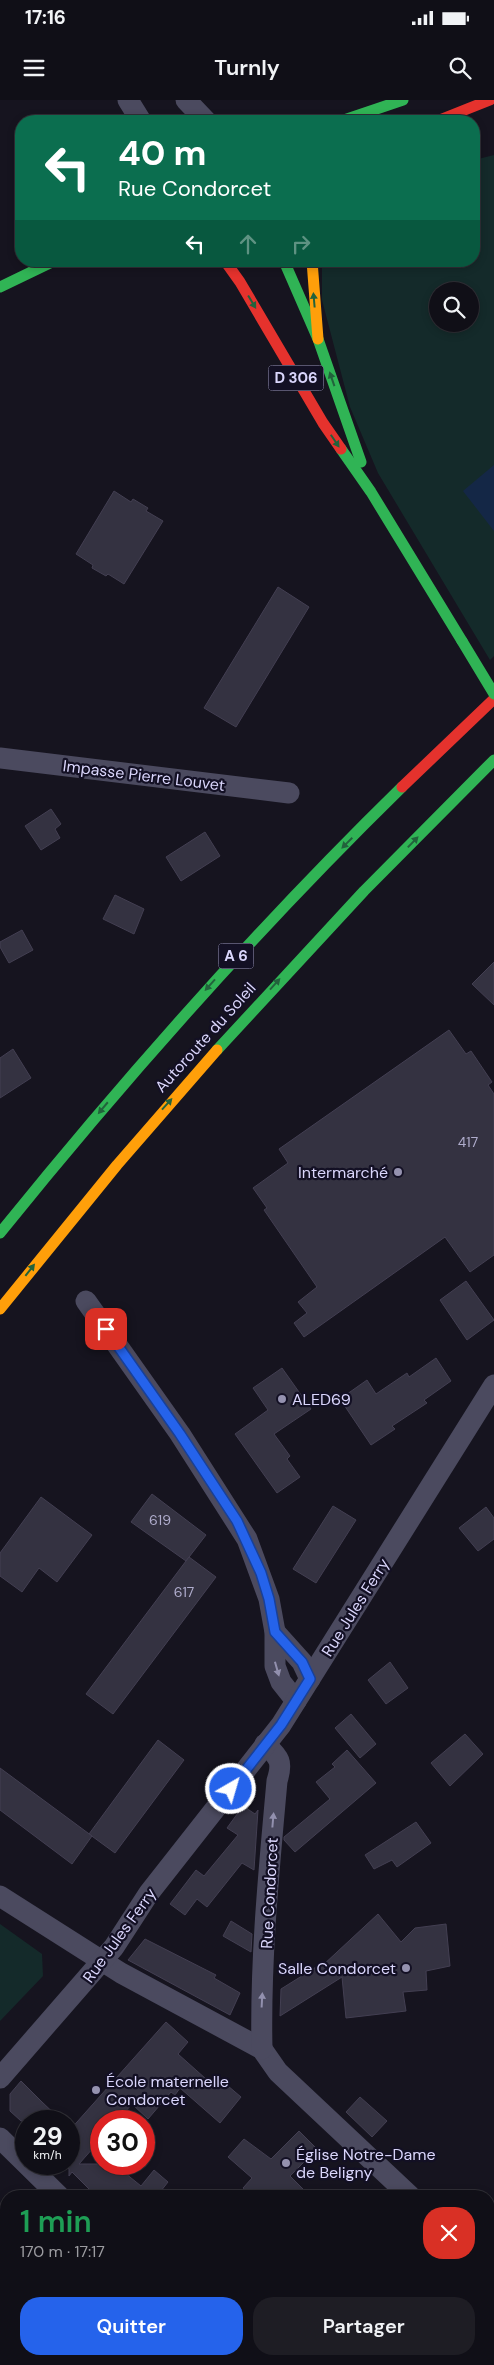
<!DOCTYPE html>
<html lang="fr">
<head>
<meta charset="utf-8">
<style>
  :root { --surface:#100f17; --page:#1e1d24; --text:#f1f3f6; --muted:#9c9ca1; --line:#302f36; --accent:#2563eb }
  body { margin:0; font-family:"DM Sans",sans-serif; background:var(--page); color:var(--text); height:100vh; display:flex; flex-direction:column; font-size:19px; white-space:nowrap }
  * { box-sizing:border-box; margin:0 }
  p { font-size:16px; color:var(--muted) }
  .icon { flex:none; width:28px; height:28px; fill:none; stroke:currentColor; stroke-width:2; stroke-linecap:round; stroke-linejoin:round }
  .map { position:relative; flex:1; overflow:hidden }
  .details { position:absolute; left:0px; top:2090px; width:495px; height:175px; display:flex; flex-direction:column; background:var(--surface); border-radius:20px 20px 0 0; box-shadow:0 2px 8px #0003,0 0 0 1px var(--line) }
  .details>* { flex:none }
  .banner { position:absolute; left:15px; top:15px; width:465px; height:152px; border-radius:20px; box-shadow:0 2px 8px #0003,0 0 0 1px var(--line); background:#0b6e4f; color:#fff; overflow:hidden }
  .buttons { position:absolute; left:429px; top:182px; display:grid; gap:10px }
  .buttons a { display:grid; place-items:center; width:50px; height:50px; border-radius:50%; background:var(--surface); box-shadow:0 2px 8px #0003,0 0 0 1px var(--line); font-size:25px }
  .speed { position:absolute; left:15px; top:2010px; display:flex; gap:10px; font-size:25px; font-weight:700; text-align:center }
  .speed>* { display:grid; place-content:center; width:65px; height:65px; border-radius:50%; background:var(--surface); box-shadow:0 2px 8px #0003,0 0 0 1px var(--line); line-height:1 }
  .speed small { font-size:12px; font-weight:400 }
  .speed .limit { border:8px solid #d22; background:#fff; color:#111 }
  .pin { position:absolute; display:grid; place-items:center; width:42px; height:42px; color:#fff; margin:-21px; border-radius:10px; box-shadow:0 2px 8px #0006 }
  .me { position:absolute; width:55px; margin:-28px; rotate:38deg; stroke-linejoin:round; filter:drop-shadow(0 0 4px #0008) }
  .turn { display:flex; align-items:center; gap:18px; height:105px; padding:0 20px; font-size:22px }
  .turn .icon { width:65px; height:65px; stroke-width:2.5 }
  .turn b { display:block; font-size:35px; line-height:42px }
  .lanes { display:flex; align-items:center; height:48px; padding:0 20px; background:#0003; justify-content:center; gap:25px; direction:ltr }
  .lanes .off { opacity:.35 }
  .round { display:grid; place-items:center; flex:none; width:52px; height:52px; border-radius:20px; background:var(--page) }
  .summary { display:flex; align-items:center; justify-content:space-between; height:85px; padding:0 20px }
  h1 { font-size:30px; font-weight:600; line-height:38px; color:#1e9e55 }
  .cta { display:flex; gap:10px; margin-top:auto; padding:10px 20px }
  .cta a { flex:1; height:58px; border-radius:20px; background:var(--accent); color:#fff; font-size:20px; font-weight:600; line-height:58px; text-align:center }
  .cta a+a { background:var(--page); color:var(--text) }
  .status { display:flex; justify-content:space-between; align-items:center; height:35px; padding:0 25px; background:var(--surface); direction:ltr }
  .status svg { height:14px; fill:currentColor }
  header { display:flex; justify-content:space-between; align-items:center; height:65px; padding:0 20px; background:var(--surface); font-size:22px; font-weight:600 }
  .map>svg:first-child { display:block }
</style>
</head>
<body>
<div class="status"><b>17:16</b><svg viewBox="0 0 49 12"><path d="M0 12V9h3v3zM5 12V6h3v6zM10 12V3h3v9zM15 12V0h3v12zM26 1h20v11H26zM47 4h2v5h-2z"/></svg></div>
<header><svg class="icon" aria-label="menu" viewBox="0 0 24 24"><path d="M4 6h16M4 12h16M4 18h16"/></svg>Turnly<svg class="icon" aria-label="search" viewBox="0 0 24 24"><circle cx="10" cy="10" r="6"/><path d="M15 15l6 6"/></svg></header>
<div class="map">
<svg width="494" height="2265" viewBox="0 0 494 2265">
  <rect width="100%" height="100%" fill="#16141f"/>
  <g fill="#142a2a" fill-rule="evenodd">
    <path d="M 494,55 L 494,556 L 490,560 L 378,373 L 350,307 L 322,200 L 322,161 L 474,161 L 474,60 ZM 438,191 L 470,191 L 470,224 L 438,224 Z"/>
    <polygon points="0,1824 42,1854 43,1876 0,1921"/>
  </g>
  <polygon fill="#142746" points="494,365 494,431 463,391"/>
  <g fill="#343241" stroke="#433f52">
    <polygon points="114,391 131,402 133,399 148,408 146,411 163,421 124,484 108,474 106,476 92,468 93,465 76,454"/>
    <polygon points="278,487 309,507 236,627 204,608"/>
    <polygon points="51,709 61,724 55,729 60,738 41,750 25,726"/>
    <polygon points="205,732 220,756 181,781 166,757"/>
    <polygon points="115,795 144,809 134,834 103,819"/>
    <polygon points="22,830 33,850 9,863 0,847 0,842"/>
    <polygon points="494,862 494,905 472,884"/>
    <polygon points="449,930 466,954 471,951 492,982 488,985 494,994 494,1155 470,1172 445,1137 304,1237 294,1223 307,1213 298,1202 317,1187 264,1110 267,1108 253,1088 288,1063 279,1049"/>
    <polygon points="13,949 31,978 0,998 0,958"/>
    <polygon points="466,1181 494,1220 467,1240 440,1200"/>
    <polygon points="436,1258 451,1281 424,1300 427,1303 392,1326 395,1329 371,1345 340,1299 367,1280 376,1294 407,1273 409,1277"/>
    <polygon points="282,1268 311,1309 274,1334 290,1356 287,1359 300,1377 277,1393 235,1334 268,1310 253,1288"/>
    <polygon points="152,1394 206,1435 186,1461 131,1422"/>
    <polygon points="41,1397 92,1435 57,1482 39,1468 22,1492 0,1476 0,1453"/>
    <polygon points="333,1406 356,1420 316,1483 293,1469"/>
    <polygon points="486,1407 494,1418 494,1439 478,1451 459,1428"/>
    <polygon points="189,1457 216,1477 113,1614 86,1594"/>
    <polygon points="390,1562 408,1588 386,1604 368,1580"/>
    <polygon points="351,1614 376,1644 360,1658 335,1628"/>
    <polygon points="465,1634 483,1654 450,1686 431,1663"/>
    <polygon points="158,1640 184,1660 115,1753 89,1734"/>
    <polygon points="347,1650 376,1683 295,1752 284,1740 284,1737 330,1699 316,1682 335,1667 332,1664"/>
    <polygon points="0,1668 92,1736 72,1764 0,1710"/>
    <polygon points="243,1706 255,1714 258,1710 254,1770 242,1763 207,1807 197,1799 185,1815 170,1804 196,1770 204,1776 238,1735 227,1728"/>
    <polygon points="416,1722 431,1743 397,1767 392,1760 374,1769 365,1755"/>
    <polygon points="378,1814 401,1842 415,1828 446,1824 450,1866 426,1871 427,1890 403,1892 406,1911 346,1918 342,1877 280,1916 281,1889 321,1864 322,1866"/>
    <polygon points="231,1821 252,1834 251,1852 223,1836"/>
    <polygon points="145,1839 216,1875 214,1878 240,1893 230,1915 128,1860"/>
    <polygon points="166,1922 188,1942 178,1954 215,1987 221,1980 241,1997 220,2023 180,1988 175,1995 171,1992 148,2019 132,2004 117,2021 101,2021 101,2039 79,2064 114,2064 141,2086 154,2070 168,2082 157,2096 96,2096 72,2072 69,2076 69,2069 63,2064 69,2064 69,2031"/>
    <polygon points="21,1981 41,2001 62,2021 21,2021 10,2011 10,1994"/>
    <polygon points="360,1997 387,2021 372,2037 346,2012"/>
    <polygon points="299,2031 317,2049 290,2076 310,2096 252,2096 243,2088 252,2078 228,2057 244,2039 271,2059"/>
  </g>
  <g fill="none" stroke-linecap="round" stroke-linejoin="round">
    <g stroke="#4b4a5f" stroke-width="21">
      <polyline points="128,0 141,21"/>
      <polyline points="186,0 206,21"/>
      <polyline points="0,658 289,693"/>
      <polyline points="86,1201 180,1334 247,1439 269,1499 275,1532 275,1566 281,1582 296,1601"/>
      <polyline points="275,1532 302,1562 310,1579"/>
      <polyline points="0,1796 121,1873 262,1949 278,1972 410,2096"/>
      <path d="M 262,1949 C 260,1860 269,1770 277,1681 C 283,1662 280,1658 265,1644"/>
      <polyline points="0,1978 114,1847 149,1793 281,1625 494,1285"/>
      <polyline points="0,2038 59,2096"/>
      <polyline points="489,2169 494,2174"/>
      <polyline points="226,2259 232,2265"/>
    </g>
    <g stroke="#30b455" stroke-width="11">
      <polyline points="341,21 403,0"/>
      <polyline points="284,161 318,239 361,362"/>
      <polyline points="0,187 54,161"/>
      <polyline points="341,349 371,392 462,541"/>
      <polyline points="217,950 364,791 494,660"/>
      <path d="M 0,1133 C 126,977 258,828 402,687"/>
    </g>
    <g stroke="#ff9f0a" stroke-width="11">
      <polyline points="312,161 318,239"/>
      <polyline points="0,1209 117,1065 217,950"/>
    </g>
    <g stroke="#e5322d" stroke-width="11">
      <polyline points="437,21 490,0"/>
      <polyline points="225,161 240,182 323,323 341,349"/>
      <polyline points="402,687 494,599"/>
    </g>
    <polyline stroke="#30b455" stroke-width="11" points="462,541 494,594"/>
  </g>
  <defs><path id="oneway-solid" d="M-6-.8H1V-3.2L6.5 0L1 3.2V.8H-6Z" transform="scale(1.25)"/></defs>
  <g fill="#22623c">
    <use href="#oneway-solid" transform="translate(314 200) rotate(-95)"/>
    <use href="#oneway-solid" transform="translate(252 202) rotate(59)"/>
    <use href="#oneway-solid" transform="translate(332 279) rotate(-109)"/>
    <use href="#oneway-solid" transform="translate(335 341) rotate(56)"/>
    <use href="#oneway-solid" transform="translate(413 742) rotate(-46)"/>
    <use href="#oneway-solid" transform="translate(347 743) rotate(135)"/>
    <use href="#oneway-solid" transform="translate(275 884) rotate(-48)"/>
    <use href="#oneway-solid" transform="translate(210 885) rotate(132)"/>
    <use href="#oneway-solid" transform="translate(167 1004) rotate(-48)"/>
    <use href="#oneway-solid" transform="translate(103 1008) rotate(130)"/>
    <use href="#oneway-solid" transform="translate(30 1170) rotate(-52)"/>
  </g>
  <g fill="#9290ae">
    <use href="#oneway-solid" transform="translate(277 1569) rotate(74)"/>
    <use href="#oneway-solid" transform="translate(273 1720) rotate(-85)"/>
    <use href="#oneway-solid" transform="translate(262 1900) rotate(-87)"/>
  </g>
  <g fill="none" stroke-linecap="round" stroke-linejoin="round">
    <g stroke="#184099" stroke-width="12">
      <polyline id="route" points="106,1229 180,1334 237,1421 261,1473 269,1499 275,1532 302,1562 310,1579 281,1625 231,1689"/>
    </g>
    <use href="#route" stroke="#2563eb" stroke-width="9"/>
  </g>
  <g fill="#9592af" stroke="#131024" stroke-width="2">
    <circle cx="398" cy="1072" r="5"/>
    <circle cx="282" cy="1299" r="5"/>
    <circle cx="406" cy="1868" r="5"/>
    <circle cx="96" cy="1990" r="5"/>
    <circle cx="286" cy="2063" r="5"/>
  </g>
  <g text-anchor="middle" stroke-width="4.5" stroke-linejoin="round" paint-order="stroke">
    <g font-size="14" fill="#b0adcd">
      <text x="468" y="1047">417</text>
      <text x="160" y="1425">619</text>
      <text x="184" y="1497">617</text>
    </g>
    <g fill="#131024" stroke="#9e9bbb" stroke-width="1">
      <rect x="268.5" y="265.5" width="55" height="25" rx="4"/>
      <rect x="218.5" y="843.5" width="35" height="25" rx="4"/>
    </g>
    <g font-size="15" font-weight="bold" fill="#dad6fc">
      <text x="296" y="283">D 306</text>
      <text x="236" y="861">A 6</text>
    </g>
    <g font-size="16" fill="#dad6fc" stroke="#131024">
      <text transform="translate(144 675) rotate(7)" y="6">Impasse Pierre Louvet</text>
      <text transform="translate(205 937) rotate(-48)" y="6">Autoroute du Soleil</text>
      <text transform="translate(355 1507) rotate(-58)" y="6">Rue Jules Ferry</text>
      <text transform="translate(269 1793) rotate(-87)" y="6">Rue Condorcet</text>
      <text transform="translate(119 1835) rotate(-54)" y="6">Rue Jules Ferry</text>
    </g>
    <g font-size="16" fill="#dad6fc" stroke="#131024" text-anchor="start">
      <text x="388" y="1078" text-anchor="end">Intermarché</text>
      <text x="292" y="1305">ALED69</text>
      <text x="396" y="1874" text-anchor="end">Salle Condorcet</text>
      <text x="106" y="1987">École maternelle<tspan x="106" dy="18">Condorcet</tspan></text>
      <text x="296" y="2060">Église Notre-Dame<tspan x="296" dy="18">de Beligny</tspan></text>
    </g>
  </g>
</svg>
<div class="buttons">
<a><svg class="icon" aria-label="search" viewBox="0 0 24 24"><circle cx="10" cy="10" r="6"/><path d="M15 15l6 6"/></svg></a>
</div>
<div class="speed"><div>29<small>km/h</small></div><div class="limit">30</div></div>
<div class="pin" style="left:106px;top:1229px;background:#d93025"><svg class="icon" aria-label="arrive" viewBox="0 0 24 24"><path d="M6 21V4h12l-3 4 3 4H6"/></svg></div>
<svg class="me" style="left:231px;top:1689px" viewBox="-20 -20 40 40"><circle r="17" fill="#2563eb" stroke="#fff" stroke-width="3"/><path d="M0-11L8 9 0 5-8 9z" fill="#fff"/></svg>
<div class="banner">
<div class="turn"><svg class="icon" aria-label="left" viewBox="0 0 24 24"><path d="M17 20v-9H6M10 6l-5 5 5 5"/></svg><div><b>40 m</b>Rue Condorcet</div></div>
<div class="lanes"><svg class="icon" aria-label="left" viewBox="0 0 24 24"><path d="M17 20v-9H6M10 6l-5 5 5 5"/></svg><svg class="icon off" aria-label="ahead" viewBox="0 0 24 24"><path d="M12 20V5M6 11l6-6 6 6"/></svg><svg class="icon off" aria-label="right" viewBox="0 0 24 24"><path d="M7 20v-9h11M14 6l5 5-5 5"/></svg></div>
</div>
<section class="details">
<div class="summary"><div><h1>1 min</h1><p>170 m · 17:17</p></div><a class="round" style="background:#d93025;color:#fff"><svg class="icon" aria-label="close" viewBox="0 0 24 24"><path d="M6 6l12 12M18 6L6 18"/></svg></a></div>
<div class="cta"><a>Quitter</a><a>Partager</a></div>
</section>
</div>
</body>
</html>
